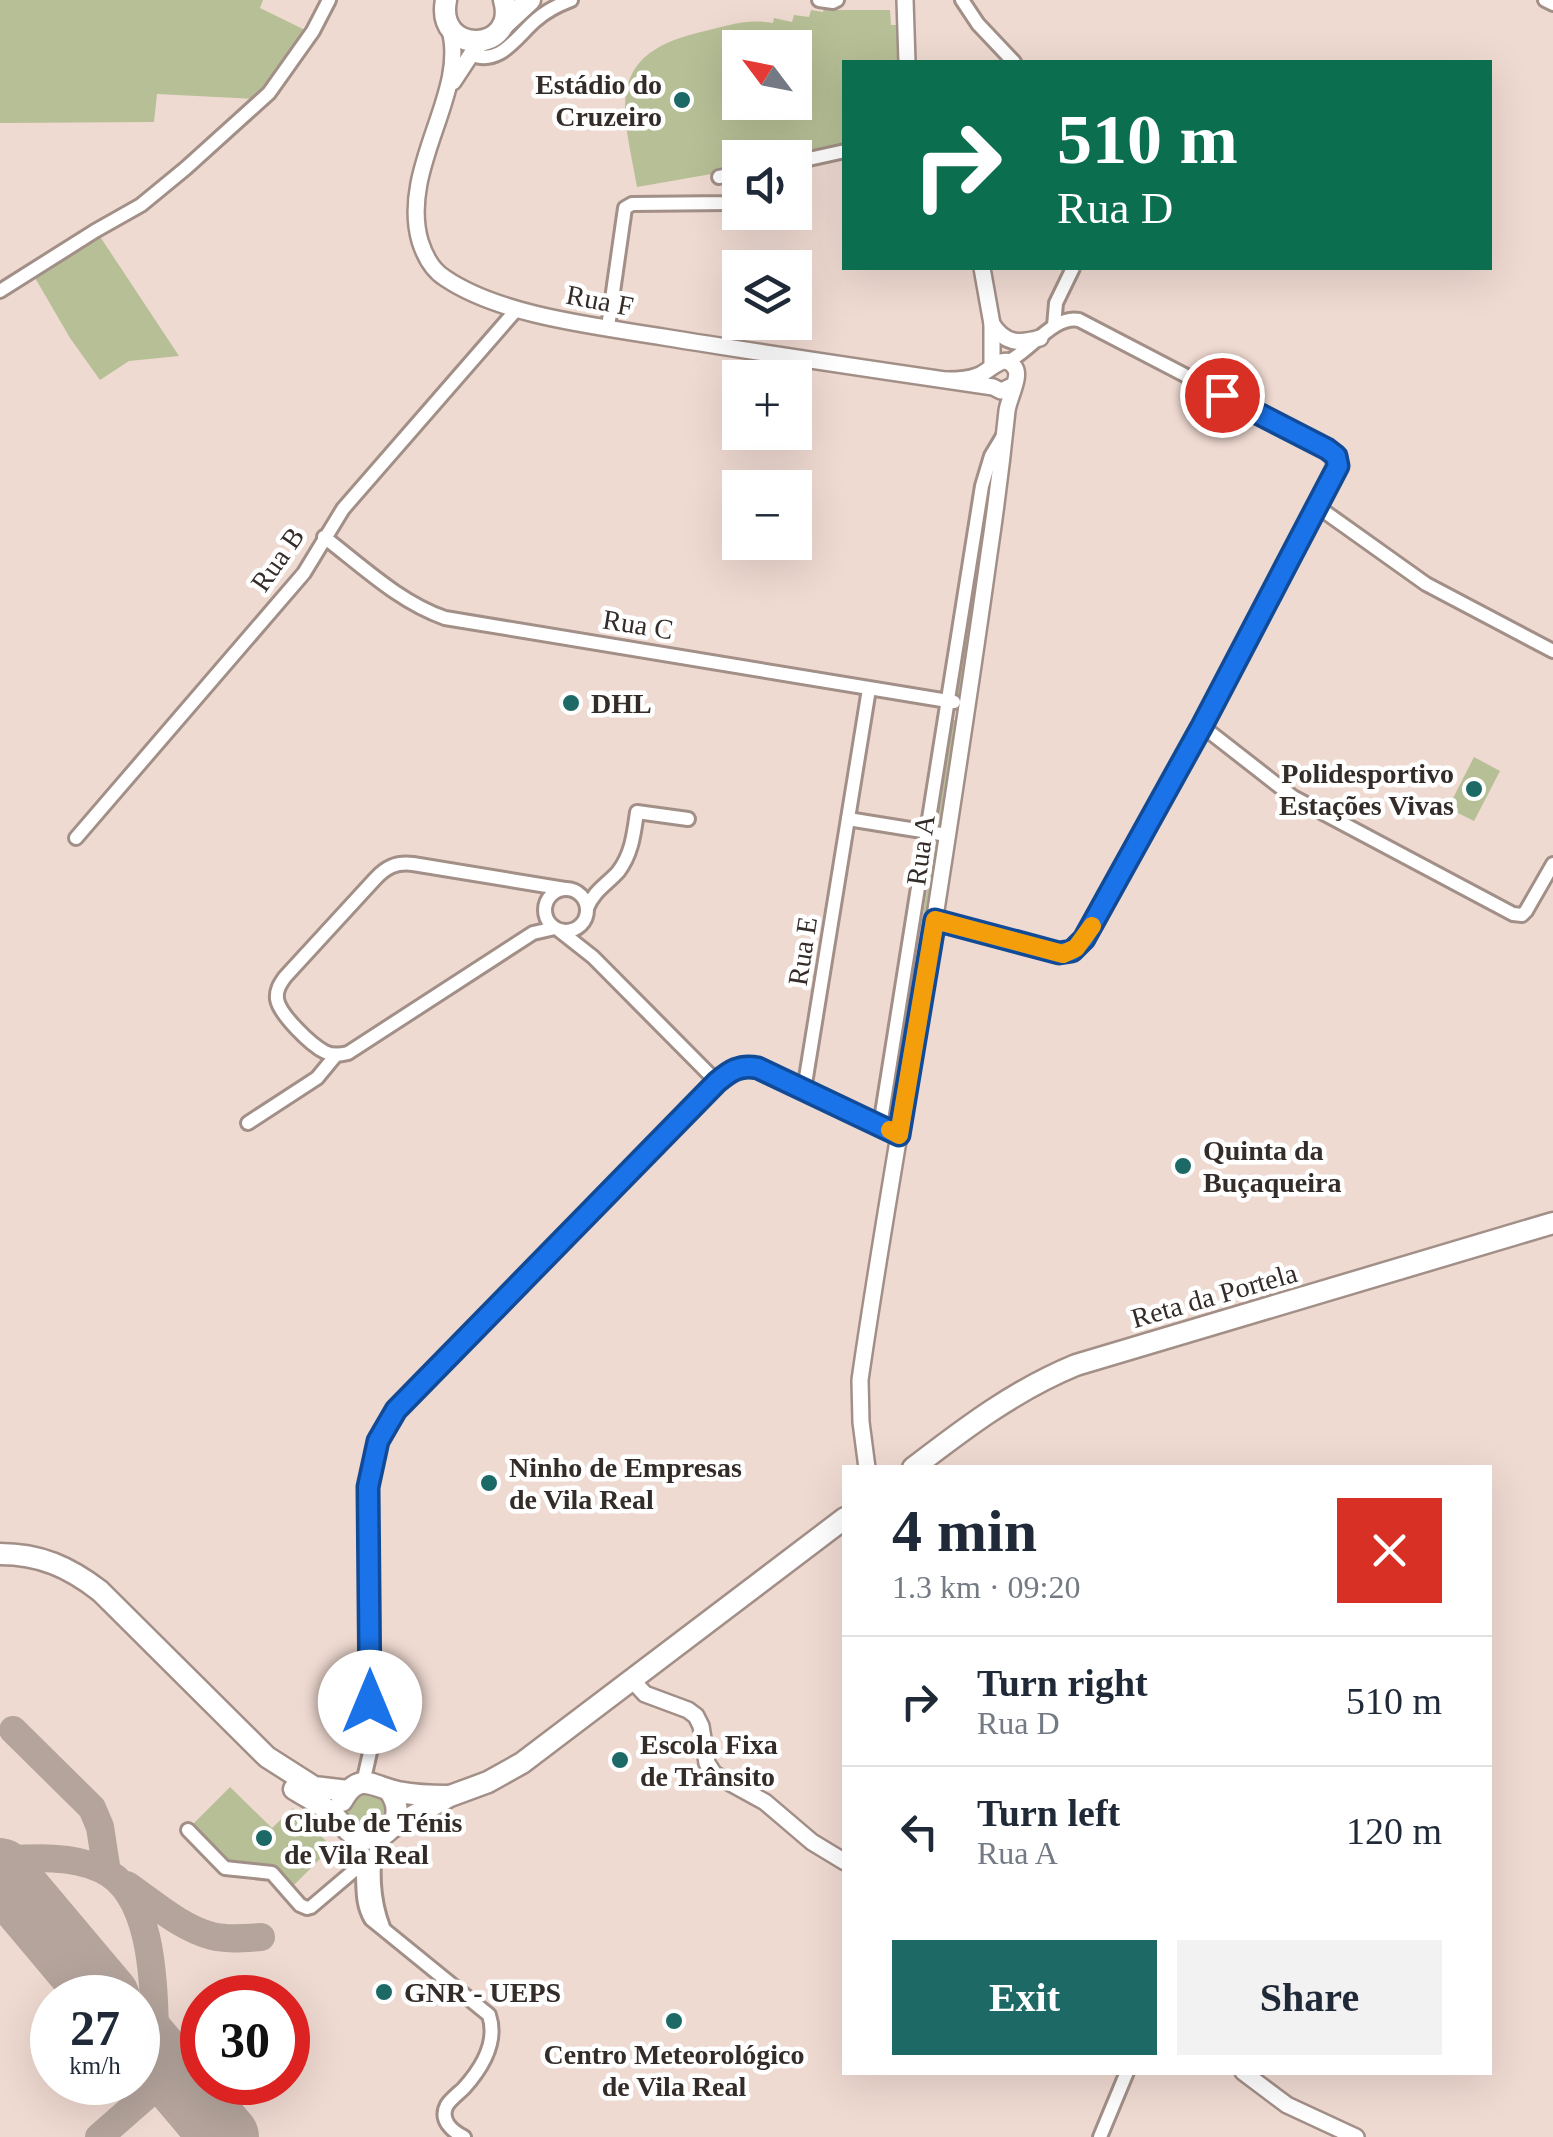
<!DOCTYPE html>
<html lang="en">
<head>
<meta charset="utf-8">
<style>
  :root { --surface:#fff; --page:#f2f2f3; --text:#1f2937; --muted:#747a83; --line:#e0e1e3; --accent:#1d6966 }
  body { margin:0; font-family:Georgia,serif; background:var(--page); color:var(--text); height:100vh; display:flex; flex-direction:column; font-size:38px; white-space:nowrap }
  * { box-sizing:border-box; margin:0 }
  p { font-size:32px; color:var(--muted) }
  .icon { flex:none; width:55px; height:55px; fill:none; stroke:currentColor; stroke-width:2; stroke-linecap:round; stroke-linejoin:round }
  .map { position:relative; flex:1; overflow:hidden }
  .sheet { position:absolute; left:842px; top:1465px; width:650px; height:610px; display:flex; flex-direction:column; background:var(--surface); border-radius:0px; box-shadow:0 10px 40px #0002 }
  .sheet>* { flex:none }
  .top-card { position:absolute; left:842px; top:60px; width:650px; height:210px; border-radius:0px; box-shadow:0 10px 40px #0002; background:#0b6e4f; color:#fff; overflow:hidden }
  .needle { width:65px; rotate:302deg }
  .buttons { position:absolute; left:722px; top:30px; display:grid; gap:20px }
  .buttons a { display:grid; place-items:center; width:90px; height:90px; border-radius:0px; background:var(--surface); box-shadow:0 10px 40px #0002; font-size:50px }
  .speed { position:absolute; left:30px; top:1975px; display:flex; gap:20px; font-size:50px; font-weight:700; text-align:center }
  .speed>* { display:grid; place-content:center; width:130px; height:130px; border-radius:50%; background:var(--surface); box-shadow:0 10px 40px #0002; line-height:1 }
  .speed small { font-size:25px; font-weight:400 }
  .speed .limit { border:15px solid #d22; background:#fff; color:#111 }
  .pin { position:absolute; display:grid; place-items:center; width:85px; height:85px; color:#fff; margin:-42px; border:5px solid #fff; border-radius:50%; box-shadow:0 2px 10px #0007 }
  .me { position:absolute; width:110px; margin:-55px; rotate:0deg; stroke-linejoin:round; filter:drop-shadow(0 0 8px #0008) }
  .turn { display:flex; align-items:center; gap:35px; height:210px; padding:0 50px; font-size:45px }
  .turn .icon { width:130px; height:130px; stroke-width:2.5 }
  .turn b { display:block; font-size:70px; line-height:85px }
  .round { display:grid; place-items:center; flex:none; width:105px; height:105px; border-radius:0px; background:var(--page) }
  .overview { display:flex; align-items:center; justify-content:space-between; height:170px; padding:0 50px }
  h1 { font-size:60px; font-weight:700; line-height:75px }
  .action { display:flex; gap:20px; margin-top:auto; padding:20px 50px }
  .action a { flex:1; height:115px; border-radius:0px; background:var(--accent); color:#fff; font-size:40px; font-weight:700; line-height:115px; text-align:center }
  .action a+a { background:var(--page); color:var(--text) }
  ul { padding:0; list-style:none }
  li { display:flex; align-items:center; gap:30px; height:130px; padding:0 50px; border-top:2px solid var(--line) }
  li div { flex:1 }
  li b { display:block; font-size:38px }
  li em { font-style:normal }
  .map>svg:first-child { display:block }
</style>
</head>
<body>
<div class="map">
<svg width="1553" height="2137" viewBox="0 0 1553 2137">
  <rect width="100%" height="100%" fill="#efdad1"/>
  <g fill="#b6bf95" fill-rule="evenodd">
    <polygon points="0,0 263,0 260,8 307,31 277,75 256,99 157,94 154,122 0,123"/>
    <path d="M 824,6 L 837,10 L 890,10 L 891,25 L 900,25 L 902,62 L 845,62 L 845,148 L 795,158 L 740,158 L 740,169 L 637,187 C 624,113 602,56 697,33 C 723,27 747,18 773,23 L 774,18 L 792,22 L 794,15 L 809,17 L 811,10 L 823,12 ZM 740,48 L 795,48 L 795,102 L 740,102 Z"/>
    <polygon points="99,235 179,356 129,361 100,380 70,338 34,276"/>
    <polygon points="989,489 992,491 961,684 962,694 957,697 954,696 953,690 958,684 986,503 985,490"/>
    <polygon points="953,720 956,720 942,824 940,828 933,827 933,819 938,814"/>
    <polygon points="1474,757 1500,771 1474,821 1448,808"/>
    <polygon points="931,842 937,844 938,847 898,1099 893,1103 890,1101 890,1093 895,1089 933,853 929,851"/>
    <polygon points="230,1787 272,1828 293,1808 332,1847 291,1888 271,1868 234,1866 192,1825"/>
    <path d="M 364,1789 L 389,1801 L 384,1826 L 365,1832 C 342,1814 343,1810 364,1789 Z"/>
  </g>
  <g fill="none" stroke-linecap="round" stroke-linejoin="round">
    <g stroke="#b4a49c" stroke-width="28">
      <polyline points="13,1730 92,1808 100,1827 107,1872"/>
      <path d="M 0,1860 C 33,1858 70,1855 101,1869 C 159,1895 153,2002 156,2056"/>
      <path d="M 127,1885 C 153,1903 181,1928 212,1936 C 227,1940 245,1938 261,1937"/>
      <polyline points="99,2137 171,2074"/>
    </g>
    <g stroke="#b4a49c" stroke-width="68">
      <polyline points="0,1872 106,1998"/>
      <polyline points="138,2034 225,2137"/>
    </g>
    <g stroke="#a28f87" stroke-width="18">
      <g id="minor">
        <polyline points="819,0 833,2 837,0"/>
        <polyline points="962,0 978,24 1014,62"/>
        <polyline points="1545,0 1553,4"/>
        <path d="M 470,54 C 500,67 516,37 536,20 C 546,11 558,5 571,0"/>
        <polyline points="795,162 845,151"/>
        <polyline points="719,177 740,173"/>
        <polyline points="0,291 95,231 141,205 186,168 269,93 313,31 329,0"/>
        <polyline points="1054,326 1056,303 1073,268"/>
        <polyline points="608,327 625,208 632,204 728,203 736,196 736,174"/>
        <polyline points="1318,507 1426,584 1553,651"/>
        <path d="M 324,537 C 362,566 399,602 445,618 L 954,702"/>
        <polyline points="1202,726 1293,797 1513,914 1522,915 1526,911 1553,864"/>
        <polyline points="848,819 947,835"/>
        <polyline points="76,838 304,573 343,509 517,309"/>
        <circle cx="566" cy="910" r="21"/>
        <path d="M 587,908 C 594,891 606,885 618,872 C 632,854 634,833 637,812 L 688,819"/>
        <path d="M 935,920 L 1059,953 L 1068,953 L 1080,944 L 1202,726 L 1338,466 L 1336,456 L 1327,449 L 1079,320 C 1053,315 1031,351 1007,362"/>
        <path d="M 555,928 L 533,933 L 348,1053 C 340,1055 333,1056 325,1052 C 311,1045 279,1014 277,999 C 276,990 280,984 285,977 L 375,879 C 386,867 396,862 413,864 L 565,889"/>
        <polyline points="560,931 593,957 717,1082"/>
        <polyline points="804,1090 869,689"/>
        <polyline points="248,1123 317,1078 336,1055"/>
        <polyline points="880,1126 982,486 991,456 1003,436"/>
        <path d="M 363,1783 L 371,1748 L 368,1487 L 377,1441 L 396,1410 L 717,1082 C 729,1071 741,1064 758,1068 L 899,1135"/>
        <polyline points="188,1830 225,1868 272,1873 300,1905 307,1908 311,1907 364,1862"/>
        <path d="M 353,1836 C 371,1866 356,1894 371,1919 L 489,2015 C 498,2042 482,2068 464,2088 C 459,2093 451,2099 447,2105 C 439,2120 452,2131 464,2137"/>
        <path d="M 379,1838 C 370,1865 373,1901 383,1927"/>
        <polyline points="1100,2137 1127,2072"/>
      </g>
    </g>
    <g stroke="#a28f87" stroke-width="20">
      <g id="tertiary">
        <polyline points="905,0 907,62"/>
        <path d="M 449,27 C 470,91 399,167 420,241 C 425,257 432,270 445,278 C 501,316 597,326 663,337 C 773,355 883,371 993,387 L 1001,391 L 1014,385"/>
        <polyline points="453,82 474,50 484,41"/>
        <polyline points="982,268 992,324 992,366"/>
        <path d="M 992,324 C 1005,344 1019,344 1040,338"/>
        <path d="M 867,1468 L 861,1422 L 860,1380 C 882,1227 910,1075 934,923 C 953,800 972,677 989,554 C 996,507 1002,459 1007,411 C 1008,400 1021,377 1015,368 C 1004,350 989,373 977,376 C 968,380 958,380 947,380"/>
        <polyline points="632,1680 645,1694 688,1710 696,1716 701,1726 707,1763 714,1774 765,1802 812,1842 845,1862"/>
        <polyline points="1243,2072 1287,2105 1356,2137"/>
      </g>
    </g>
    <g stroke="#a28f87" stroke-width="25">
      <g id="primary">
        <path d="M 446,0 C 435,56 519,53 504,0"/>
        <polyline points="503,25 530,0"/>
        <path d="M 913,1468 C 965,1428 1015,1390 1076,1365 L 1553,1223"/>
        <path d="M 0,1554 C 40,1554 69,1567 100,1591 L 267,1757 L 314,1787 L 348,1791"/>
        <path d="M 294,1789 C 305,1796 317,1802 328,1810 C 336,1817 342,1825 350,1832 C 365,1845 389,1838 395,1820 C 399,1808 395,1799 389,1790"/>
        <path d="M 342,1801 C 359,1770 373,1787 398,1792 C 415,1795 430,1796 447,1796"/>
        <polyline points="391,1828 450,1796 488,1782 522,1763 845,1518"/>
      </g>
    </g>
    <use href="#minor" stroke="#fff" stroke-width="12"/>
    <use href="#tertiary" stroke="#fff" stroke-width="15"/>
    <use href="#primary" stroke="#fff" stroke-width="20"/>
  </g>
  <g fill="none" stroke-linecap="round" stroke-linejoin="round">
    <g stroke="#114b97" stroke-width="25">
      <path id="route" d="M 370,1702 L 368,1487 L 378,1441 L 396,1410 L 717,1082 C 730,1071 740,1064 758,1068 L 899,1135 L 935,920 L 1059,953 L 1072,951 L 1084,939 L 1202,726 L 1338,466 L 1336,456 L 1327,449 L 1222,395"/>
    </g>
    <use href="#route" stroke="#1a73e8" stroke-width="18"/>
    <polyline stroke="#f59e0b" stroke-width="18" points="890,1130 899,1135 935,920 1063,954 1076,948 1092,926"/>
  </g>
  <g fill="#1d6966" stroke="#fff" stroke-width="4">
    <circle cx="682" cy="100" r="10"/>
    <circle cx="571" cy="703" r="10"/>
    <circle cx="1474" cy="789" r="10"/>
    <circle cx="1183" cy="1166" r="10"/>
    <circle cx="489" cy="1483" r="10"/>
    <circle cx="620" cy="1760" r="10"/>
    <circle cx="264" cy="1838" r="10"/>
    <circle cx="384" cy="1992" r="10"/>
    <circle cx="674" cy="2021" r="10"/>
  </g>
  <g text-anchor="middle" stroke-width="9" stroke-linejoin="round" paint-order="stroke">
    <g font-size="28" font-weight="bold" fill="#342c29" stroke="#fff" text-anchor="start">
      <text x="662" y="94" text-anchor="end">Estádio do<tspan x="662" dy="32">Cruzeiro</tspan></text>
      <text x="591" y="713">DHL</text>
      <text x="1454" y="783" text-anchor="end">Polidesportivo<tspan x="1454" dy="32">Estações Vivas</tspan></text>
      <text x="1203" y="1160">Quinta da<tspan x="1203" dy="32">Buçaqueira</tspan></text>
      <text x="509" y="1477">Ninho de Empresas<tspan x="509" dy="32">de Vila Real</tspan></text>
      <text x="640" y="1754">Escola Fixa<tspan x="640" dy="32">de Trânsito</tspan></text>
      <text x="284" y="1832">Clube de Ténis<tspan x="284" dy="32">de Vila Real</tspan></text>
      <text x="404" y="2002">GNR - UEPS</text>
      <text x="674" y="2064" text-anchor="middle">Centro Meteorológico<tspan x="674" dy="32">de Vila Real</tspan></text>
    </g>
    <g font-size="28" fill="#342c29" stroke="#fff">
      <text transform="translate(600 300) rotate(11)" y="10">Rua F</text>
      <text transform="translate(277 559) rotate(-55)" y="10">Rua B</text>
      <text transform="translate(638 624) rotate(9)" y="10">Rua C</text>
      <text transform="translate(920 850) rotate(-82)" y="10">Rua A</text>
      <text transform="translate(802 951) rotate(-81)" y="10">Rua E</text>
      <text transform="translate(1214 1295) rotate(-16)" y="10">Reta da Portela</text>
    </g>
  </g>
</svg>
<div class="buttons">
<a><svg class="needle" viewBox="-14 -14 28 28"><path d="M0-13l5 13h-10z" fill="#e53935"/><path d="M0 13l5-13h-10z" fill="#747a83"/></svg></a>
<a><svg class="icon" aria-label="sound" viewBox="0 0 24 24"><path d="M4 9h4l5-4v14l-5-4H4zM17 9q2 3 0 6"/></svg></a>
<a><svg class="icon" aria-label="layers" viewBox="0 0 24 24"><path d="M12 4l9 5-9 5-9-5zM3 14l9 5 9-5"/></svg></a>
<a>+</a>
<a>−</a>
</div>
<div class="speed"><div>27<small>km/h</small></div><div class="limit">30</div></div>
<div class="pin" style="left:1222px;top:395px;background:#d93025"><svg class="icon" aria-label="arrive" viewBox="0 0 24 24"><path d="M6 21V4h12l-3 4 3 4H6"/></svg></div>
<svg class="me" style="left:370px;top:1702px" viewBox="-20 -20 40 40"><circle r="19" fill="#fff"/><path d="M0-13L10 11 0 6-10 11z" fill="#1a73e8"/></svg>
<div class="top-card">
<div class="turn"><svg class="icon" aria-label="right" viewBox="0 0 24 24"><path d="M7 20v-9h11M14 6l5 5-5 5"/></svg><div><b>510 m</b>Rua D</div></div>
</div>
<section class="sheet">
<div class="overview"><div><h1>4 min</h1><p>1.3 km · 09:20</p></div><a class="round" style="background:#d93025;color:#fff"><svg class="icon" aria-label="close" viewBox="0 0 24 24"><path d="M6 6l12 12M18 6L6 18"/></svg></a></div>
<ul>
<li><svg class="icon" aria-label="right" viewBox="0 0 24 24"><path d="M7 20v-9h11M14 6l5 5-5 5"/></svg><div><b>Turn right</b><p>Rua D</p></div><em>510 m</em></li>
<li><svg class="icon" aria-label="left" viewBox="0 0 24 24"><path d="M17 20v-9H6M10 6l-5 5 5 5"/></svg><div><b>Turn left</b><p>Rua A</p></div><em>120 m</em></li>
</ul>
<div class="action"><a>Exit</a><a>Share</a></div>
</section>
</div>
</body>
</html>
